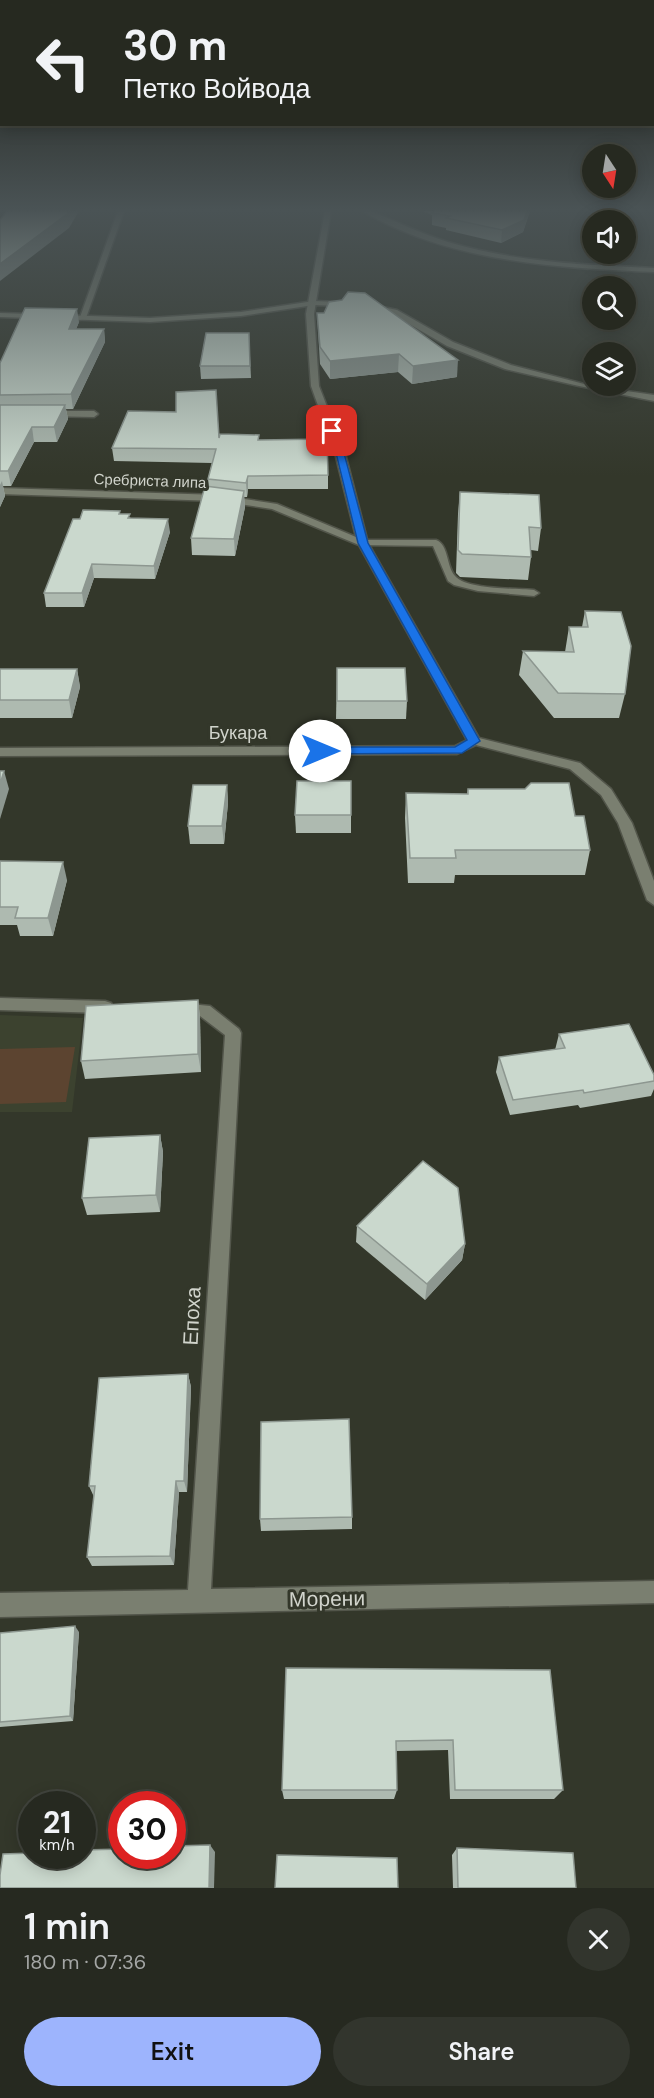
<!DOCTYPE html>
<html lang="en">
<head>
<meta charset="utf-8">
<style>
  :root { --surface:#262920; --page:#32352d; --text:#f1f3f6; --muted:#a4a6a5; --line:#42453e; --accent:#9db4fd }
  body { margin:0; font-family:"DM Sans",sans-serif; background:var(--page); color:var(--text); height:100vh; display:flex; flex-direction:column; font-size:22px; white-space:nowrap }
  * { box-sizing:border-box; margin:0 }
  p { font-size:20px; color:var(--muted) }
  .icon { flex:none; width:33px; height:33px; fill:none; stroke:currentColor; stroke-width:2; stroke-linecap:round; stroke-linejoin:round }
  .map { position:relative; height:1888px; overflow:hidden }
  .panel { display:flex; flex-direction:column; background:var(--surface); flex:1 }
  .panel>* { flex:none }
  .top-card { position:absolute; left:0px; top:0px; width:654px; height:126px; box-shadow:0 3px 15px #0003,0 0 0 2px var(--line); background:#262920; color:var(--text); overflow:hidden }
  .needle { width:39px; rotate:168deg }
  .buttons { position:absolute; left:582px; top:144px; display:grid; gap:12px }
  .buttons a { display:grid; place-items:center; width:54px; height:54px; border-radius:50%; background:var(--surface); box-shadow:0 3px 15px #0003,0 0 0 2px var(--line); font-size:30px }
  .speed { position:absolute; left:18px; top:1791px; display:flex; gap:12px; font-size:30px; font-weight:700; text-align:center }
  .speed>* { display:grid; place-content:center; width:78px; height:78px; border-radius:50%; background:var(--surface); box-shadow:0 3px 15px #0003,0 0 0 2px var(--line); line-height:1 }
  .speed small { font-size:15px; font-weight:400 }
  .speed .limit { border:9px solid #d22; background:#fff; color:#111 }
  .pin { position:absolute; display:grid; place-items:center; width:51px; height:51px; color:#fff; margin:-26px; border-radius:12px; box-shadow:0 3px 9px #0006 }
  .me { position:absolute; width:66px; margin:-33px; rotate:90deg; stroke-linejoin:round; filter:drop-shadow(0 0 4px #0008) }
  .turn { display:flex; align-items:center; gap:21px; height:126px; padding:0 24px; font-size:27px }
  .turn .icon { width:78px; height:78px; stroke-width:2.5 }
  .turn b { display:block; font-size:42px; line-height:51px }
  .round { display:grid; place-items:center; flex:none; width:63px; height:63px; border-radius:32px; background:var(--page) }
  .overview { display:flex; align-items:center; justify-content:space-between; height:102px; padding:0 24px }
  h1 { font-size:36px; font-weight:600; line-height:45px }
  .action { display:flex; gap:12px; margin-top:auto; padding:12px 24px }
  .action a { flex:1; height:69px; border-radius:36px; background:var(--accent); color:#111; font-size:24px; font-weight:600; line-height:69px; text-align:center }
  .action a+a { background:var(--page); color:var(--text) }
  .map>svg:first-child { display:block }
</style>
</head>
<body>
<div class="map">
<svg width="654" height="1888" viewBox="0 0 654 1888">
  <rect width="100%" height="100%" fill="#33372a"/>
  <polygon fill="#3c422f" points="0,1015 83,1018 72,1112 0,1112"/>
  <polygon fill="#5c4430" points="75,1047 66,1102 0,1104 0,1049"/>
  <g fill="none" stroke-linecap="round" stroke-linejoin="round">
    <g stroke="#52554a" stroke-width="3">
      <g id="lane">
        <polygon points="46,411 94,411 98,414 94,417 43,416 42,414"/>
        <path d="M 363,540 L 436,540 C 449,545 446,566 455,576 C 467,590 516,588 534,590 L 539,593 L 534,596 L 478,591 L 454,585 L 448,581 L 433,546 L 359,545 L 358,543 Z"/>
      </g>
    </g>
    <g stroke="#52554a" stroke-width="3">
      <g id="street">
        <polygon points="118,211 124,211 86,318 79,320"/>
        <polygon points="325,211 331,211 314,314 319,386 345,453 368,543 479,738 580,763 611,789 632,823 654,881 654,905 647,900 618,823 601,795 570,769 476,745 457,754 0,756 0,748 455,746 467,740 359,545 272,509 219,501 0,494 0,488 219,495 277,504 356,537 335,453 311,386 306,314"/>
        <path d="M 362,211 L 371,211 C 397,222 422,234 448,242 C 515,262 585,265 654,268 L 654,272 C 556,268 449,262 362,211 Z"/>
        <polygon points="0,998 105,1001 111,1003 113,1007 111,1011 105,1013 0,1010"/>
        <polygon points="180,1003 210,1006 239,1029 241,1033 211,1589 654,1581 654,1603 0,1617 0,1593 188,1590 225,1035 200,1016 174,1013 172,1009 174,1005"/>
      </g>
    </g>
    <g stroke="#52554a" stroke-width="3">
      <polygon id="secondary" points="314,301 364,303 397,310 453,342 511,365 592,386 654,395 654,401 579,386 505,369 447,346 392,314 364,307 314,305 241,316 150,322 0,317 0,313 150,318 241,312"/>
    </g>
    <use href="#lane" fill="#7a7f70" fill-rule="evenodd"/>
    <use href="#street" fill="#7a7f70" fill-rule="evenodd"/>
    <use href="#secondary" fill="#7a7f70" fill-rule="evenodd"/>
  </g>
  <g fill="#aebab0">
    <polygon points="422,211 530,211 523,232 501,243 446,230 446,228 432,225 432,215"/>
    <polygon points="317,313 457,377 412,384 398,372 330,379 320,364"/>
    <polygon points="79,322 76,329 104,329 105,342 73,409 66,409 68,419 57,442 34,442 11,486 3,486 5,496 0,507 0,363"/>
    <polygon points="249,333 251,378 201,379 200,366"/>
    <polygon points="219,438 259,440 328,475 328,489 248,489 247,497 244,497 245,507 235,556 192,555 191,538 209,487 208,479 212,463 114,461 112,448"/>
    <polygon points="460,492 541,528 538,551 531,550 531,557 528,580 460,577 456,573 458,514"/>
    <polygon points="120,514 170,532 155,579 94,578 84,607 46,607 44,593 80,519"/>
    <polygon points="585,611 625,694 619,718 554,718 519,675 523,651 565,652 569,627 582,627"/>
    <polygon points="337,668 407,701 406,719 336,719"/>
    <polygon points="0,669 77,669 80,687 72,718 0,718"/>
    <polygon points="227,785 228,803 224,844 190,844 188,826"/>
    <polygon points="468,789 575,816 590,850 585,875 455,875 454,883 408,883 405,818 406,793 467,794"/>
    <polygon points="295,815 351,815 351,833 296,833"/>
    <polygon points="0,861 67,880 53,936 20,936 17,925 0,925"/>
    <polygon points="198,1000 200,1018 201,1072 85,1079 81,1061"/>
    <polygon points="559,1034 654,1075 654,1089 651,1096 580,1108 578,1105 510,1115 496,1072 499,1057 555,1050"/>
    <polygon points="160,1135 163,1152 160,1212 87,1215 82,1198"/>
    <polygon points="357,1226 465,1244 462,1260 425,1300 356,1242"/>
    <polygon points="188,1374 191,1387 187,1492 179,1492 174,1565 92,1566 87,1557 94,1497 89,1486"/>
    <polygon points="352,1517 352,1529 261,1531 260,1519"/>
    <polygon points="79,1632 73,1721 0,1727 0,1633"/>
    <polygon points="550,1670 563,1790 554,1799 450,1799 448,1750 396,1751 397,1790 394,1799 284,1799 282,1790"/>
    <polygon points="457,1848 576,1888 453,1888 452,1855"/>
  </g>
  <g fill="#8d9790">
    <polygon points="69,211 79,211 69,228 0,281 0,264"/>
    <polygon points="527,211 530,211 523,232 501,243 502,230"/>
    <polygon points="77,309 79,322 71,342 69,329"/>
    <polygon points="104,329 105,342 73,409 71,394"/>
    <polygon points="399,354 398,372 330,379 330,361"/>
    <polygon points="458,360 457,377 412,384 413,366"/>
    <polygon points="65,405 68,419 57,442 54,427"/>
    <polygon points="32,427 34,442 11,486 8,471"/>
    <polygon points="248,476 248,489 247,497 246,483"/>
    <polygon points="2,481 5,496 0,507 0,485"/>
    <polygon points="244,491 245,507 235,556 234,539"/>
    <polygon points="168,519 170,532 155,579 154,566"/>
    <polygon points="92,564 94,578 84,607 82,593"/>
    <polygon points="77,669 80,687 72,718 69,700"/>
    <polygon points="4,771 9,789 0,819 0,784"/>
    <polygon points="227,785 228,803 224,844 222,826"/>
    <polygon points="63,862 67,880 53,936 48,918"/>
    <polygon points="198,1000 200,1018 201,1072 198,1054"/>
    <polygon points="160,1135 163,1152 160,1212 156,1195"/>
    <polygon points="465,1244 462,1260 425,1300 427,1284"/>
    <polygon points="188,1374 191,1387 187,1492 184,1481"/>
    <polygon points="176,1481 179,1492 174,1565 170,1556"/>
    <polygon points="75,1626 79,1632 73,1721 70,1716"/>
    <polygon points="210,1845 215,1852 214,1888 209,1888"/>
  </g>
  <g fill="#cad8cd" stroke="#8d9790" stroke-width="1.5">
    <polygon points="7,211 69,211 67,214 0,264 0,220"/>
    <polygon points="435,211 527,211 524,220 502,230 446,218 450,216 432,213"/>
    <polygon points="348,292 365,293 458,360 413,366 399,354 330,361 320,347 317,313 324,313 329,302 342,300"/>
    <polygon points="25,308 77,309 69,329 104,329 71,394 0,395 0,363"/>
    <polygon points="206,333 249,333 250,366 200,366"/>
    <polygon points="216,390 219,438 220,434 259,435 258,440 327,439 328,475 248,476 246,483 208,479 216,449 112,448 128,411 176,412 176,392"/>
    <polygon points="0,405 65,405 54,427 32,427 8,471 0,471"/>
    <polygon points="205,486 244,491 234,539 191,538"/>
    <polygon points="460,492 539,495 541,528 529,527 531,557 462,554 458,550"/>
    <polygon points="83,510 120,511 119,514 130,514 128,518 168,519 154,566 92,564 82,593 44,593 73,519 80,519"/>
    <polygon points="585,611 621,612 631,646 625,694 558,693 523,651 574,652 569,627 588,627"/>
    <polygon points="337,668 405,668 407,701 337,701"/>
    <polygon points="0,669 77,669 69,700 0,700"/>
    <polygon points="0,771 4,771 0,784"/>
    <polygon points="297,781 351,781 351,815 295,815"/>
    <polygon points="531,783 569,783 575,816 584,816 590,850 455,850 456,858 410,858 406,793 468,794 468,789 525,789"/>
    <polygon points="193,785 227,785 222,826 188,826"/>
    <polygon points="0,861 63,862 48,918 15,918 18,907 0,907"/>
    <polygon points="198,1000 198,1054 81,1061 86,1006"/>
    <polygon points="629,1024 654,1075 654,1081 584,1093 583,1090 513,1100 499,1057 565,1048 559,1034"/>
    <polygon points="160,1135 156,1195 82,1198 89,1138"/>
    <polygon points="423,1161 458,1188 465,1244 427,1284 357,1226"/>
    <polygon points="188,1374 184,1481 176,1481 170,1556 87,1557 95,1486 89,1486 99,1378"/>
    <polygon points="349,1419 352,1517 260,1519 261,1422"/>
    <polygon points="75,1626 70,1716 0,1722 0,1633"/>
    <polygon points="286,1668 550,1670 563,1790 455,1790 453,1740 396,1741 397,1790 282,1790"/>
    <polygon points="210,1845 209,1888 0,1888 0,1875 3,1854 32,1853 32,1856 82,1856 82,1850 122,1849 122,1856 172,1856 172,1846"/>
    <polygon points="457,1848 573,1853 576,1888 458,1888"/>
    <polygon points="277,1855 397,1858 398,1888 275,1888"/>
  </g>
  <linearGradient id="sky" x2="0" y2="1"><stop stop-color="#1c1e17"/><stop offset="0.44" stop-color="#4a5355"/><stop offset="1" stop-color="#4a5355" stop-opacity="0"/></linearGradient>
  <rect width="654" height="476" fill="url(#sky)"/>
  <polygon fill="#1a73e8" stroke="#114b97" stroke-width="1.5" points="332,428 336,431 344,453 368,543 480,741 462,753 320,754 314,751 320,747 455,747 467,740 358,543 336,453 328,431"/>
  <g text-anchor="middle" stroke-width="6" stroke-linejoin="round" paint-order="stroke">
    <g font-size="15" fill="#d1d4cc" stroke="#33372a">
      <text transform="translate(150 481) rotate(2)" y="5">Сребриста липа</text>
    </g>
    <g font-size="18" fill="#d1d4cc" stroke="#33372a">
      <text x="238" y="739">Букара</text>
    </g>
    <g font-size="21" fill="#d1d4cc" stroke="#33372a">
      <text transform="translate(192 1316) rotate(-87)" y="7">Епоха</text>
      <text transform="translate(327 1599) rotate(-1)" y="7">Морени</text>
    </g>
  </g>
</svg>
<div class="buttons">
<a><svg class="needle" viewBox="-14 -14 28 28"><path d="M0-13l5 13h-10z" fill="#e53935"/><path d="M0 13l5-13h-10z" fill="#a4a6a5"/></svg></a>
<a><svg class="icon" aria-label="sound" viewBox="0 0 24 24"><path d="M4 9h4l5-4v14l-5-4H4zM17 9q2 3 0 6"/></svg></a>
<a><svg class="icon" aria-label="search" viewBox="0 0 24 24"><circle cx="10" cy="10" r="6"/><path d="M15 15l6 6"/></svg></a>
<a><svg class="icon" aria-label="layers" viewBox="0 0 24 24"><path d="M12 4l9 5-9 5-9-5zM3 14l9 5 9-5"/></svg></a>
</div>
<div class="speed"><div>21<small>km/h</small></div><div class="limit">30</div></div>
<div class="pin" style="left:332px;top:431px;background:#d93025"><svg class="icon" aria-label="arrive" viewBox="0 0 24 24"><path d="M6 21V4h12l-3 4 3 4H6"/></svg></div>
<svg class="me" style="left:320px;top:751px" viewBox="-20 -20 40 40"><circle r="19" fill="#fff"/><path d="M0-13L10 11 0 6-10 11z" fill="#1a73e8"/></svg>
<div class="top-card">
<div class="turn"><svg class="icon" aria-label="left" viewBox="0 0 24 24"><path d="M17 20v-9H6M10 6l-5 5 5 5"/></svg><div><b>30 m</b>Петко Войвода</div></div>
</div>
</div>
<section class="panel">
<div class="overview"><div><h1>1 min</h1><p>180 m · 07:36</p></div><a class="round"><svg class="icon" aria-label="close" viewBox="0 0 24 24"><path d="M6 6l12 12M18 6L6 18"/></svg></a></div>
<div class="action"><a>Exit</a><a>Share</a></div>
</section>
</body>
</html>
